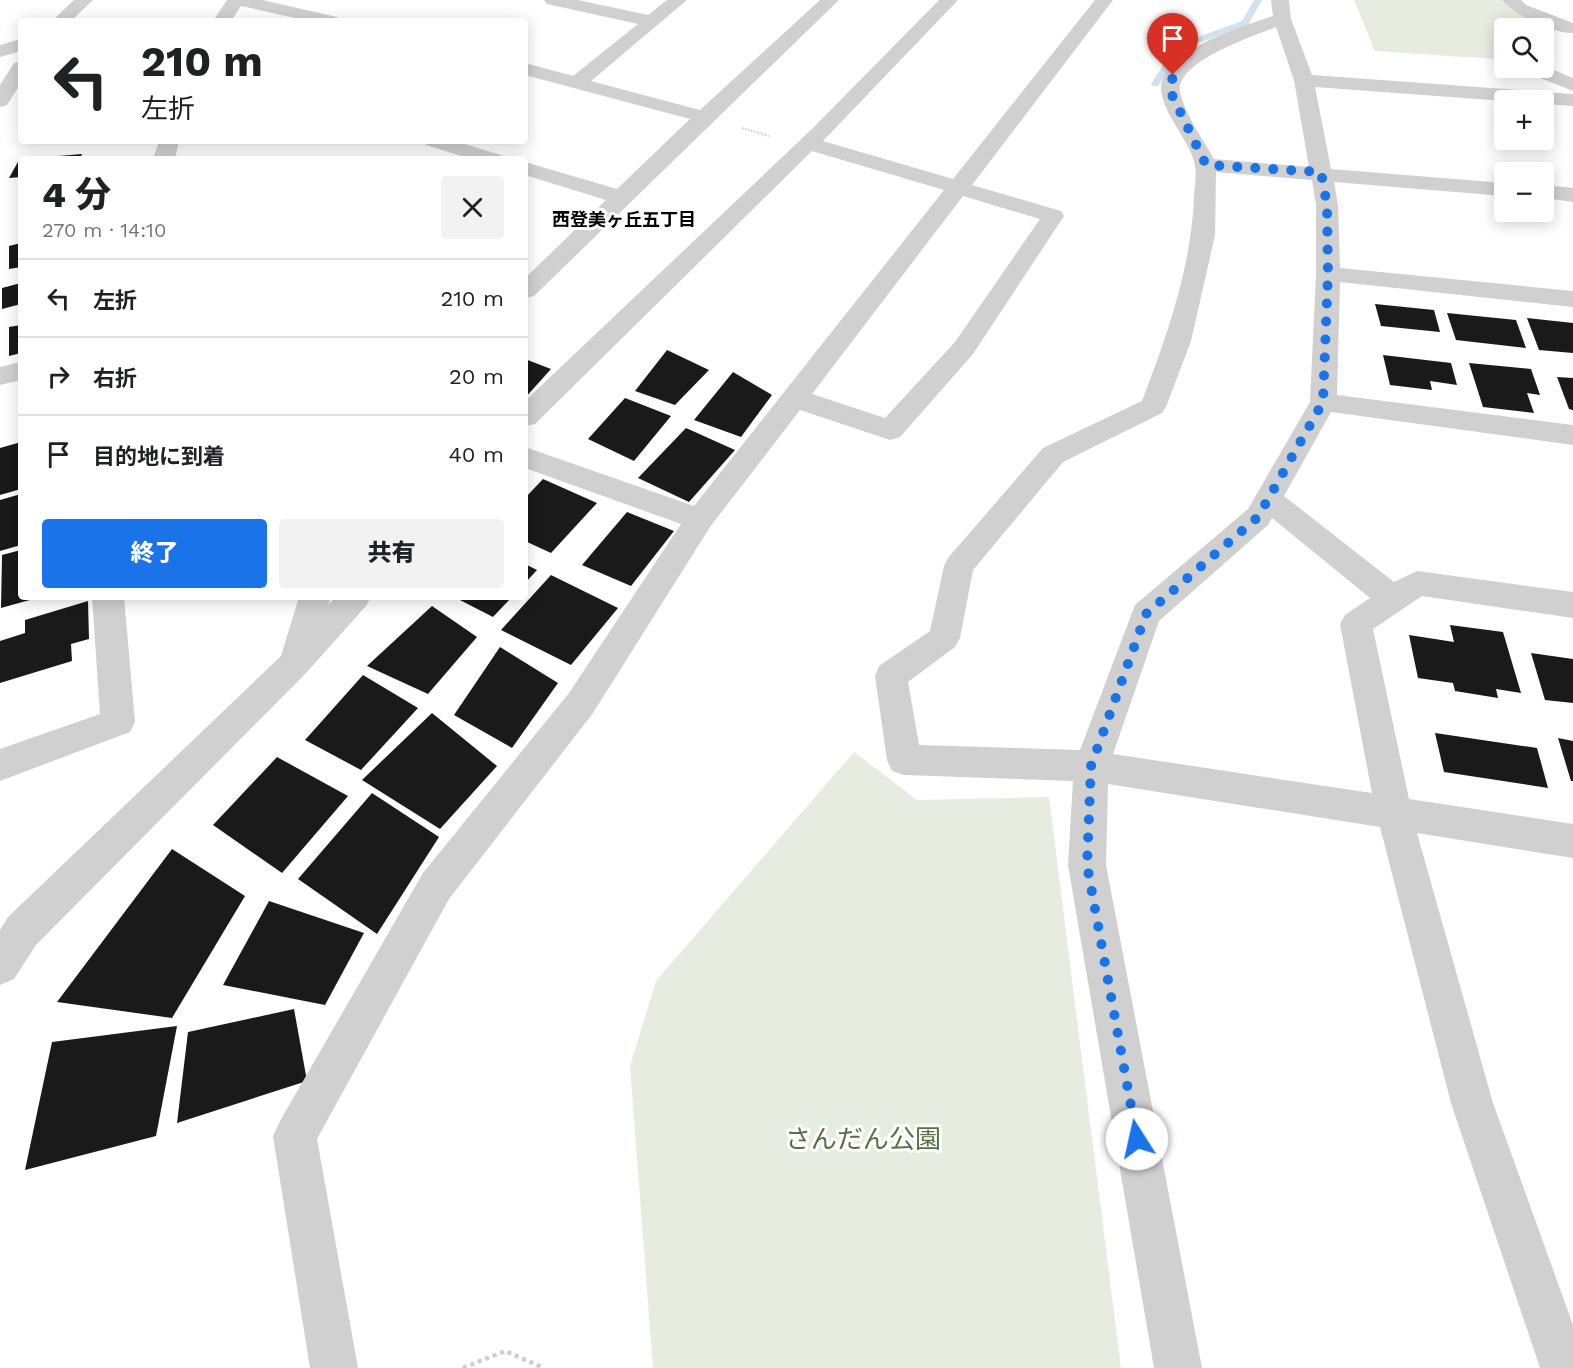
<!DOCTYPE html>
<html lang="ja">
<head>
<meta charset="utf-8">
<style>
  :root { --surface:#fff; --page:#f2f2f2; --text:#202124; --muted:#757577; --line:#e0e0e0; --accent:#1a73e8 }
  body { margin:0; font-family:"Work Sans","Noto Sans JP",sans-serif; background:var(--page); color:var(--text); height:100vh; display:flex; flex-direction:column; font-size:22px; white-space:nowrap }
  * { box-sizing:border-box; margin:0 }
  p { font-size:20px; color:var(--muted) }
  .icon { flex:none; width:33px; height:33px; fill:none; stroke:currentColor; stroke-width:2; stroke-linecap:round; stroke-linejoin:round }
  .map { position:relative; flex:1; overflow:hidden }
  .sheet { position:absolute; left:18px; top:156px; width:510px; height:444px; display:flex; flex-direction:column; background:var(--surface); border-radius:6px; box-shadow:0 3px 15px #0003 }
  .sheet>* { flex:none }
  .hud { position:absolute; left:18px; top:18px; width:510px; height:126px; border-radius:6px; box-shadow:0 3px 15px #0003; background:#fff; color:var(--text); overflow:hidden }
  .tools { position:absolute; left:1494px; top:18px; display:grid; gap:12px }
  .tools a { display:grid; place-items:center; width:60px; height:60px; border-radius:6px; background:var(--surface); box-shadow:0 3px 15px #0003; font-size:30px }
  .pin { position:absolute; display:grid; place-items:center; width:51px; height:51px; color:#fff; margin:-62px -26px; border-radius:50% 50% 50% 0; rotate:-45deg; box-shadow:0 0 6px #0007 }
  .pin .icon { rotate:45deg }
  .me { position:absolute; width:66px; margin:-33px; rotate:350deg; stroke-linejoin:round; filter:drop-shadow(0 0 4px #0008) }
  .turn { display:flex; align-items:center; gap:21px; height:126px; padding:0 24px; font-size:27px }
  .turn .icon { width:78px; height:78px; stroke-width:2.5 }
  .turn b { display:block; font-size:42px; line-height:51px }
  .round { display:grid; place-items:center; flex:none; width:63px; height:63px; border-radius:6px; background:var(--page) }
  .summary { display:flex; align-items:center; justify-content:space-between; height:102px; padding:0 24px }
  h1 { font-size:36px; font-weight:800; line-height:45px }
  .button { display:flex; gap:12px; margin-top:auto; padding:12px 24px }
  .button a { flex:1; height:69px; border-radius:6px; background:var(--accent); color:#fff; font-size:24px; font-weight:800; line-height:69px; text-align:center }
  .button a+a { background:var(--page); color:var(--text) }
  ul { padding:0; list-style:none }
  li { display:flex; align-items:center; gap:18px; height:78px; padding:0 24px; border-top:2px solid var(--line) }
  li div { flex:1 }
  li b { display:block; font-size:22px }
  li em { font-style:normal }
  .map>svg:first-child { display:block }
</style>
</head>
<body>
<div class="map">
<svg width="1573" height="1368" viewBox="0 0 1573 1368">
  <rect width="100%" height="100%" fill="#fff"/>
  <g fill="#e6ecdf">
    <polygon points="1354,0 1502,0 1510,8 1545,27 1504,28 1504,53 1495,59 1375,51"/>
    <polygon points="854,752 917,800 1049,797 1121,1368 653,1368 630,1066 656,981"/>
  </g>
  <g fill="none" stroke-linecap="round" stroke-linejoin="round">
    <polygon fill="#cfe2ee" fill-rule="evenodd" points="1254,0 1262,0 1248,25 1182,49 1158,86 1152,86 1151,84 1176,45 1242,21"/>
  </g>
  <g fill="#1a1a1a">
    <polygon points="82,154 80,159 47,159 47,157"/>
    <polygon points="19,160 21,177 9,178"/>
    <polygon points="21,243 21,267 9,269 9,246"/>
    <polygon points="21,283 21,304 2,309 2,288"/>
    <polygon points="1375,304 1434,310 1440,332 1381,326"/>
    <polygon points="1447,313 1516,320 1526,348 1456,340"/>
    <polygon points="1527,318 1573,323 1573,353 1539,350"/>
    <polygon points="21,325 21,353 9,356 9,327"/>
    <polygon points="667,350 709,370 675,405 635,391"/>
    <polygon points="1383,355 1451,363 1457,385 1430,381 1432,390 1390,385"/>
    <polygon points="525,359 551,369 525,398"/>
    <polygon points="1469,363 1531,369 1540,395 1527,393 1534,413 1483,407"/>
    <polygon points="733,372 772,395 741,437 694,420"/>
    <polygon points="1557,377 1573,378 1573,410 1569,409"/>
    <polygon points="625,398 671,416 634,461 588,439"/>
    <polygon points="686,428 735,450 689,502 638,478"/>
    <polygon points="21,442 21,489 0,495 0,448"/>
    <polygon points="543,479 597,503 551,553 525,541 525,498"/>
    <polygon points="21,494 21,545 0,551 0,500"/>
    <polygon points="627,512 674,531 631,586 582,565"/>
    <polygon points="21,550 21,597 37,598 1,608 2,555"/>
    <polygon points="525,564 537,570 525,583"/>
    <polygon points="551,575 618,608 571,665 501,630"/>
    <polygon points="454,597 512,597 493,617"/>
    <polygon points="88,601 89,639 71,644 72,661 0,683 0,641 25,633 25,620"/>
    <polygon points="432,606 477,637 428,694 367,666"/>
    <polygon points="1450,625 1503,632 1521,693 1496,689 1498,698 1455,691 1453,683 1418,678 1409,635 1454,642"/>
    <polygon points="500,647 558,683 512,748 454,715"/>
    <polygon points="1531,653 1573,659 1573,703 1545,700"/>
    <polygon points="363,675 418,708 361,770 305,740"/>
    <polygon points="432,713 497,766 440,829 362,780"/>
    <polygon points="1435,733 1537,748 1548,788 1444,772"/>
    <polygon points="1558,738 1573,741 1573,781 1571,781"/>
    <polygon points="277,757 348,796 282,873 213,825"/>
    <polygon points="372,793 439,837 377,934 298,879"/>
    <polygon points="172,849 245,896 172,1018 57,1002"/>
    <polygon points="269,901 364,933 325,1005 223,985"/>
    <polygon points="294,1009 307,1081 177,1123 188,1032"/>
    <polygon points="177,1026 156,1136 25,1170 52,1042"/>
  </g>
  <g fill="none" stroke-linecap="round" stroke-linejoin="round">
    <polyline stroke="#cdcdcd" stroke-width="2" stroke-dasharray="1.5 1.5" stroke-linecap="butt" points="742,128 769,136"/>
    <polyline stroke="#cdcdcd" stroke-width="4.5" stroke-dasharray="4 4" stroke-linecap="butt" points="463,1368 505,1351 544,1368"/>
    <g fill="#d0d0d0" fill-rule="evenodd">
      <polygon points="74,0 93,0 71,21 52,21"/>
      <polygon points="227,0 262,0 337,17 340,21 308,21 241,6 231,21 213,21"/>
      <polygon points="544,0 578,0 648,15 667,0 687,0 591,81 700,110 820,0 839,0 534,296 525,298 525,278 606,200 525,175 525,162 617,189 690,119 525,75 525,63 573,76 638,24 547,4"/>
      <path d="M 939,0 L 958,0 L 823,141 L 953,179 L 1095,0 L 1113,0 L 972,185 L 1061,211 L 1064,216 L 973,354 L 900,437 L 890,440 L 800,410 L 710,527 L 593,713 L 449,899 L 317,1139 L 358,1368 L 310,1368 L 273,1136 L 280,1121 L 423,873 L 569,693 L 681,524 L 525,468 L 525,447 L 694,506 L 944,190 L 812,151 L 535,424 L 525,426 L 525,401 L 813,128 ZM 963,196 L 1040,219 L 955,342 L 885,418 L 812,394 Z"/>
      <path d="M 1271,0 L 1289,0 L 1291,19 L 1312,75 L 1573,94 L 1573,106 L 1544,104 L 1544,100 L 1504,101 L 1315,87 L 1331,169 L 1504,183 L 1504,196 L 1334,182 L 1338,205 L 1340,268 L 1573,291 L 1573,307 L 1340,282 L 1337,395 L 1573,425 L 1573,445 L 1331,412 L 1284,496 L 1394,582 L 1417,571 L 1573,592 L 1573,618 L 1422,596 L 1373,629 L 1409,799 L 1573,824 L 1573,858 L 1417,833 L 1493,1103 L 1573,1325 L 1573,1368 L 1540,1368 L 1451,1103 L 1380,827 L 1108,784 L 1106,865 L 1202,1368 L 1154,1368 L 1068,865 L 1073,781 L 904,775 L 892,771 L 887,760 L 875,676 L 879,666 L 930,631 L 944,566 L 948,558 L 1043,448 L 1142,401 C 1167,336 1191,268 1194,198 C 1194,188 1197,176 1195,166 C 1192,140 1152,105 1163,78 C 1177,46 1242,27 1273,16 ZM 1276,27 L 1294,80 L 1309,167 L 1214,159 C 1203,139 1185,115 1180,92 C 1175,62 1254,36 1276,27 ZM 1216,172 L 1312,180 L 1316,205 L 1316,274 L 1310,402 L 1248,509 L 1135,605 L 1080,750 L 919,745 L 908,682 L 955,647 L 960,638 L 973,570 L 1063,462 L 1162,413 L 1166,407 L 1191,341 L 1215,235 ZM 1272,518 L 1370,598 L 1345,615 L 1340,624 L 1372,793 L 1113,754 L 1159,621 L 1268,525 Z"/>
      <path d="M 1502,0 L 1521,0 L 1526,5 L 1573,23 L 1573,33 C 1555,34 1513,14 1502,0 Z"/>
      <polygon points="21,39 21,51 0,57 0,45"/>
      <polygon points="21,61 21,83 7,105 0,107 0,85 14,63"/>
      <polygon points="1544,66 1573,78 1573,91 1525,72 1522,68"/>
      <polygon points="159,141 179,141 175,159 153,159"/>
      <polygon points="423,141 455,141 501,155 505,159 471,159 426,145"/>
      <polygon points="1544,185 1573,188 1573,202 1544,198"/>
      <polygon points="21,362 21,380 0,385 0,367"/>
      <polygon points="92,597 124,597 135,722 130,732 0,781 0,749 100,714"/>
      <polygon points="299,597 331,597 328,605 336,597 371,597 366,606 306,673 36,945 14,979 0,985 0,930 8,917 281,656"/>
    </g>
  </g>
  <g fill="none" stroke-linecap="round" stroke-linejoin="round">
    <polyline stroke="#1a73e8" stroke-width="10" stroke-dasharray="0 18" points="1137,1139 1087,865 1091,766 1146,614 1258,517 1323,402 1328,274 1327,205 1321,172 1206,165 1170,91 1173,75"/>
  </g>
  <g text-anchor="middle" stroke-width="6" stroke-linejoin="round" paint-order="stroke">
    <g font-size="18" font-weight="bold" fill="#000" stroke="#fff">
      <text x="624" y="226">西登美ヶ丘五丁目</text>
    </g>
    <g font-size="26" fill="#56703f" stroke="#fff">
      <text x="863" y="1148">さんだん公園</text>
    </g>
  </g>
</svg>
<div class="tools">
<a><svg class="icon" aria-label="search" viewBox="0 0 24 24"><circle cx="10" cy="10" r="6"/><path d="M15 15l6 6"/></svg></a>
<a>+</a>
<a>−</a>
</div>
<div class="pin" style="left:1173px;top:75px;background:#d93025"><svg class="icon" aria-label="arrive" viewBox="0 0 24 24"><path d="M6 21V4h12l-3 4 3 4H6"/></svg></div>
<svg class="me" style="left:1137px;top:1139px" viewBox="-20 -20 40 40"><circle r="19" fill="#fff"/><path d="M0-13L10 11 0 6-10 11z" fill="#1a73e8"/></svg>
<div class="hud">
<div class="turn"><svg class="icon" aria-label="left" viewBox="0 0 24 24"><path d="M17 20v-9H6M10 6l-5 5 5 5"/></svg><div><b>210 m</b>左折</div></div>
</div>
<section class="sheet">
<div class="summary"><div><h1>4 分</h1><p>270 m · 14:10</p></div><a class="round"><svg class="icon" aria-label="close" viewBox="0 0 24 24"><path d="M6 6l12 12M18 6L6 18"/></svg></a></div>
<ul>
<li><svg class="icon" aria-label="left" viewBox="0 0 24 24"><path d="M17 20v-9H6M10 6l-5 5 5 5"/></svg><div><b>左折</b></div><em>210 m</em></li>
<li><svg class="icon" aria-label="right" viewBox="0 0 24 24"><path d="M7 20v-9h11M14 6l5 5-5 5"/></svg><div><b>右折</b></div><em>20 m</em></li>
<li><svg class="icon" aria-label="arrive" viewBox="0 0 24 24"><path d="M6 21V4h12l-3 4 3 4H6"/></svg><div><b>目的地に到着</b></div><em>40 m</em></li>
</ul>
<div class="button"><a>終了</a><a>共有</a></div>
</section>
</div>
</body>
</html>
